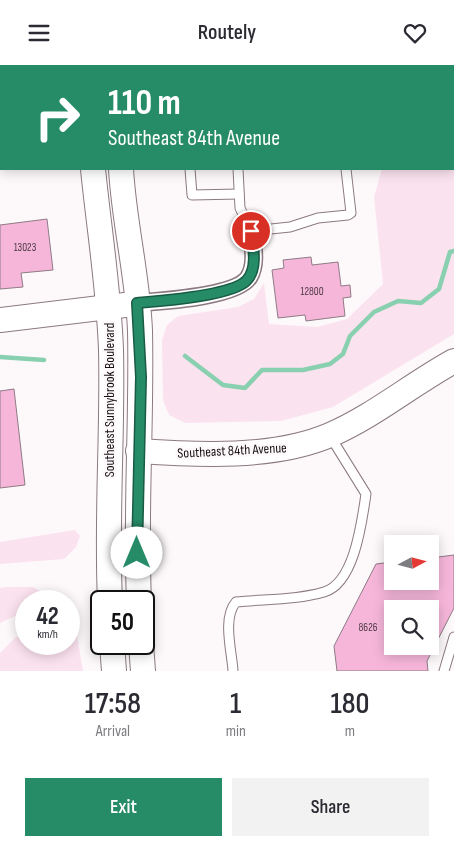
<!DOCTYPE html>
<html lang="en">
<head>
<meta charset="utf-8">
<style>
  :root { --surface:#fff; --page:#f2f2f3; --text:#2b2b33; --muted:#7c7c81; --accent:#268c68 }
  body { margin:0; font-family:"Sofia Sans Condensed",sans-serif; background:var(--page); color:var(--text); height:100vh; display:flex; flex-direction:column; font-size:19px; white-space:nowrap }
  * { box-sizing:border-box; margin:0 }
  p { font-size:16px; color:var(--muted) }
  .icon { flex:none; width:28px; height:28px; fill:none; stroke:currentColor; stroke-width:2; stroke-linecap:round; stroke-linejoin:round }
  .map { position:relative; height:606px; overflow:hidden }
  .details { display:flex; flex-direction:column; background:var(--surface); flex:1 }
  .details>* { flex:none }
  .hud { position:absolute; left:0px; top:0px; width:455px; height:105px; box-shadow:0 2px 12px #0003; background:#268c68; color:#fff; overflow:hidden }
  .needle { width:32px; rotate:83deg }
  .buttons { position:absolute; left:384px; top:470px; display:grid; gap:10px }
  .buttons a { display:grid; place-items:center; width:55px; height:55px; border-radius:0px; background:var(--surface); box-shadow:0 2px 12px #0003; font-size:25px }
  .speed { position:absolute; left:15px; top:525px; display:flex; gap:10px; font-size:25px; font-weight:700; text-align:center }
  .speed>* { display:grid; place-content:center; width:65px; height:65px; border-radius:50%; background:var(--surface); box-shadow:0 2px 12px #0003; line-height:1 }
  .speed small { font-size:12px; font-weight:400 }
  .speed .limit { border:2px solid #111; border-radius:8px; background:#fff; color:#111 }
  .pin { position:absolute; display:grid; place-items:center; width:42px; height:42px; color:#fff; margin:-21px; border:2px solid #fff; border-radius:50%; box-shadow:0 1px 5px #0007 }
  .me { position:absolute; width:55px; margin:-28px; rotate:0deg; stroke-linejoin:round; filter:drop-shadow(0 0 4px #0008) }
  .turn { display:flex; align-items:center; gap:18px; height:105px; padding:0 25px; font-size:22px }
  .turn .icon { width:65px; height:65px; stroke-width:2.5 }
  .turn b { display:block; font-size:35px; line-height:42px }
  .eta { display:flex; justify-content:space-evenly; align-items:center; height:85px; text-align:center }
  .eta b { font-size:30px; font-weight:600; line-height:35px }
  .button { display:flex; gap:10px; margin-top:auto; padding:10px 25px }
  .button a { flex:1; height:58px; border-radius:0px; background:var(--accent); color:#fff; font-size:20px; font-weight:600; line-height:58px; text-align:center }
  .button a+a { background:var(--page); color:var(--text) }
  header { display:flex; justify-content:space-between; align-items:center; height:65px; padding:0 25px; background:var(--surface); font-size:22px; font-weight:600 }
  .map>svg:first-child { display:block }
</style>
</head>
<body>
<header><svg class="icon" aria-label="menu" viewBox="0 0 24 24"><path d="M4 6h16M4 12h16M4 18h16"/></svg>Routely<svg class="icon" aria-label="heart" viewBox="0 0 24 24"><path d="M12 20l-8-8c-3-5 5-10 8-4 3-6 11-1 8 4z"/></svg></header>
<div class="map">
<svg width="454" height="606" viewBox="0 0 454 606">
  <rect width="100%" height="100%" fill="#fdf9fb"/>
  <g fill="#fbe2ef">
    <polygon points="387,0 454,0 454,269 333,342 281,356 185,358 169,350 163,335 162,275 167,260 178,251 238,242 254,234 264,218 269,259 317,262 347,254 383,219 374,132 382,104 454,104 454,1"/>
    <polygon points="75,465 80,471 76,482 64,494 0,499 0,477"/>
    <polygon points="7,522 33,522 43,528 41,536 26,536 26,546 0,558 0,523"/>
    <polygon points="69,562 76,564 83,606 0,606 0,588 16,572 26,572 26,579 69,579"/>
  </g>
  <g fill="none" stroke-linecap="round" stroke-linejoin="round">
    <g stroke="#88d0b0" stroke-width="4.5">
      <polyline points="185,291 223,320 245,323 262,305 303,305 330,299 343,289 350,271 374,247 398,236 421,238 439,224 450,187 454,186"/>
      <polyline points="0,292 44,295"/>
    </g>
  </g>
  <g fill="#f6b6da" stroke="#8e7b85" fill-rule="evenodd">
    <polygon points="47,154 53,205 21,208 23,222 0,224 0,160"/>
    <polygon points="311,192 312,200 338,197 341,221 350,220 351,232 343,233 345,251 306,256 305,250 278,253 272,205 284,203 283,195"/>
    <polygon points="14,324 25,420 0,423 0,326"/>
    <path d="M 454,490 L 454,543 L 427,596 L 428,606 L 337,606 L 334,581 L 376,499 L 392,497 L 392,516 L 430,516 L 430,493 ZM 392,544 L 430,544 L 430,581 L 392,581 Z"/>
  </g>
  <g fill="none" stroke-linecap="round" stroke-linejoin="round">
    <g stroke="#8b7982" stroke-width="11">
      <g id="lane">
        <polyline points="185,0 185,1"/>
        <polyline points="233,0 233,1"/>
        <polyline points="334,0 334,1"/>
        <polyline points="190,104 192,130 239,129"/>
        <polyline points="238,104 240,143 251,166 290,162 318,153 348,150 351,148 346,104"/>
        <path d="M 233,606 C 232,587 222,553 236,537 C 265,534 297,535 324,527 C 355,518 362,455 366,429 L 330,371"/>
        <polyline points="444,606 454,572"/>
      </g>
    </g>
    <g stroke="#8b7982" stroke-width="19">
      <path id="street" d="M 137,238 C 160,236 237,232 249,212 C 257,199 253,181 251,166"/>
    </g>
    <g stroke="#8b7982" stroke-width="26">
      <g id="secondary">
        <polyline points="90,1 90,0"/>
        <polyline points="119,1 119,0"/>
        <path d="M 93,104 C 99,164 109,225 111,285 C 113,369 106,452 110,536"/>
        <path d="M 121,104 C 124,158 138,212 140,266 C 142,356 135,446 139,536"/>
        <polyline points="0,255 125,240"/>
        <path d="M 138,386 C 198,390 274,394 330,370 C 374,351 412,319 454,296"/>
        <polyline points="112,579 114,606"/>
        <polyline points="141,579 143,606"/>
      </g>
    </g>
    <use href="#lane" stroke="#fff" stroke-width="9"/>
    <use href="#street" stroke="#fff" stroke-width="16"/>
    <use href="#secondary" stroke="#fff" stroke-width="24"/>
  </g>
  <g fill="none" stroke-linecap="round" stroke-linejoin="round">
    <g stroke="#195b44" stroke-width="12">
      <path id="route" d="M 137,488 L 141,312 L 137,238 C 160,236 233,231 247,215 C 258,203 253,181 251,166"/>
    </g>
    <use href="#route" stroke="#268c68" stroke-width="9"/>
  </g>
  <g text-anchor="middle" stroke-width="5" stroke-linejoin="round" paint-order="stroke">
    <g font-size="11" fill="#4e3945">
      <text x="25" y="186">13023</text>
      <text x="312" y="230">12800</text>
      <text x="368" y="566">8626</text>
    </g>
    <g font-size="14" fill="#160f13" stroke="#fdf9fb">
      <text transform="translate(109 335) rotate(-90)" y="5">Southeast Sunnybrook Boulevard</text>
      <text transform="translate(232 385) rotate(-3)" y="5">Southeast 84th Avenue</text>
    </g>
  </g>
</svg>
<div class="buttons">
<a><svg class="needle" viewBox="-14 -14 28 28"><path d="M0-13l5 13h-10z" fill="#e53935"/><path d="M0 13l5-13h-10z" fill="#7c7c81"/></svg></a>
<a><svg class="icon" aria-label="search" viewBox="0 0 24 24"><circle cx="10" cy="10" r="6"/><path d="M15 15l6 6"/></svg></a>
</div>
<div class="speed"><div>42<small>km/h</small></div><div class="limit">50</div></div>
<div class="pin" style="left:251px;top:166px;background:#d93025"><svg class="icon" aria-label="arrive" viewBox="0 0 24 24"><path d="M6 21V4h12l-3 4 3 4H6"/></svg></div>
<svg class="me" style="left:137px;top:488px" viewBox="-20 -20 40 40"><circle r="19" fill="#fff"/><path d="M0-13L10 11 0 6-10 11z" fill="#268c68"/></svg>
<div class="hud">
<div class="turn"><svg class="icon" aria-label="right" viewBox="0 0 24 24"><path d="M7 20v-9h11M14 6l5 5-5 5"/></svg><div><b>110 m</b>Southeast 84th Avenue</div></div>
</div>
</div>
<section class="details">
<div class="eta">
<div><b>17:58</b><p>Arrival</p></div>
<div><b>1</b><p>min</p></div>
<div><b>180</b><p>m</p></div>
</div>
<div class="button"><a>Exit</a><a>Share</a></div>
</section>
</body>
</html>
